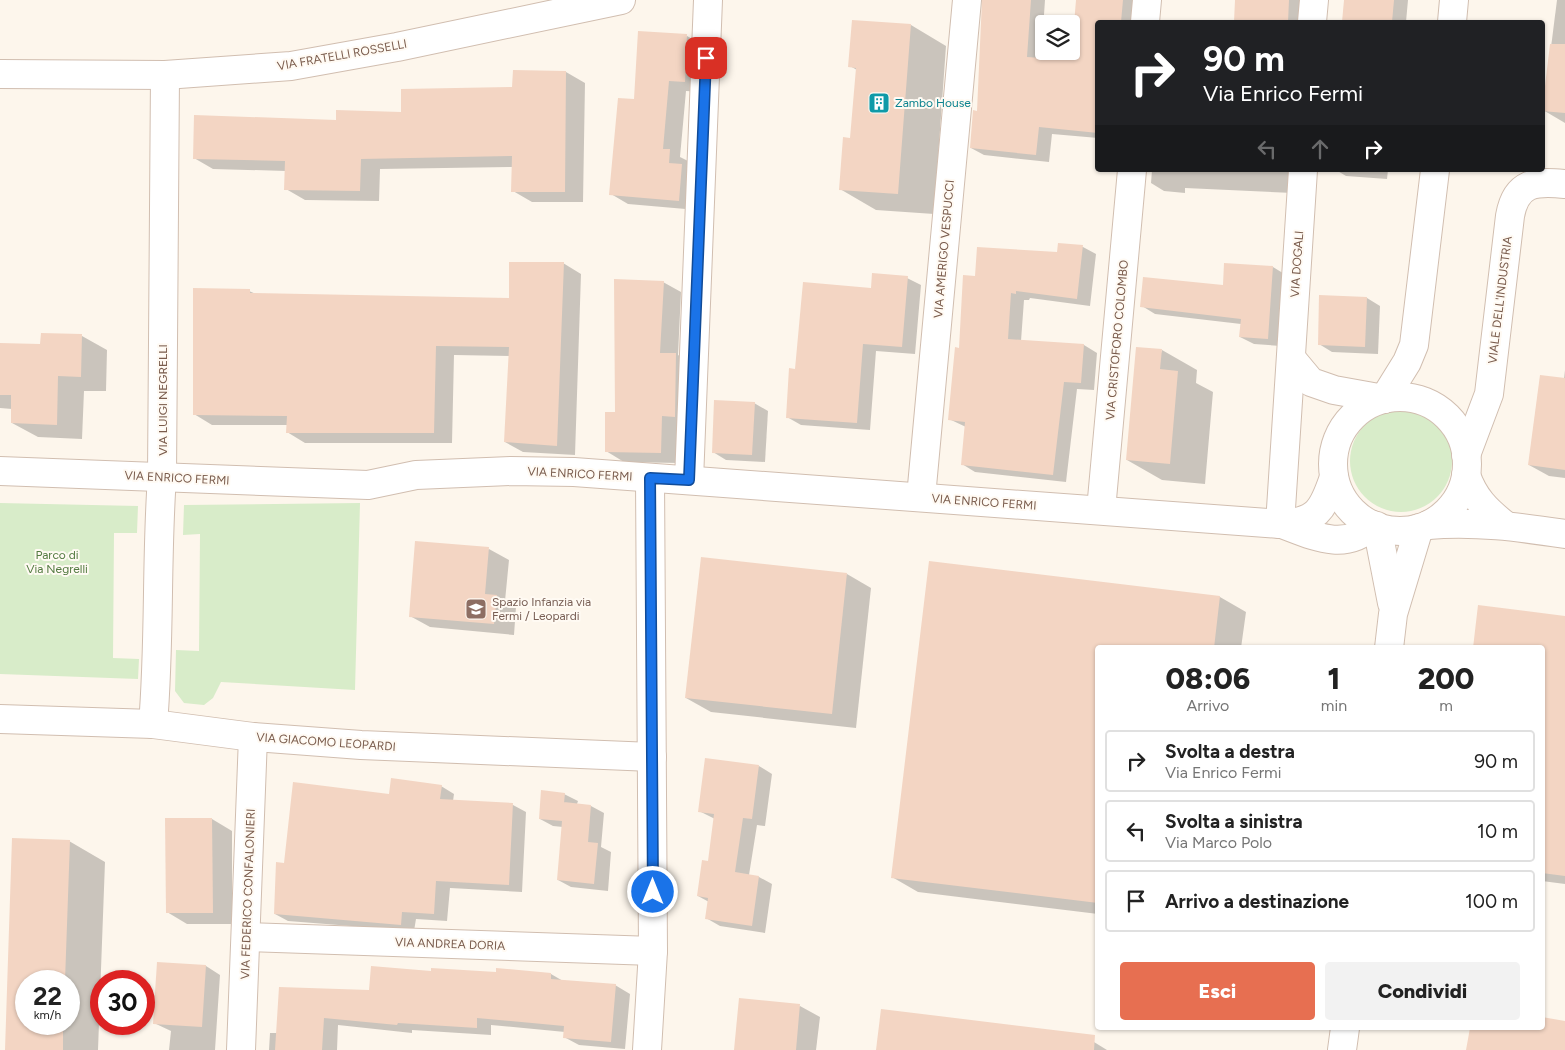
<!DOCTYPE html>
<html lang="it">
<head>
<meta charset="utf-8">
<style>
  :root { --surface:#fff; --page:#f2f2f2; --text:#222; --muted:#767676; --line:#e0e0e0; --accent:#e76f51 }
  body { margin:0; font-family:Figtree,sans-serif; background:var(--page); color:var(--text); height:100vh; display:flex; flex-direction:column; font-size:19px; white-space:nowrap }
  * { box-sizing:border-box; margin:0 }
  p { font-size:16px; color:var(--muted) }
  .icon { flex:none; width:28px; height:28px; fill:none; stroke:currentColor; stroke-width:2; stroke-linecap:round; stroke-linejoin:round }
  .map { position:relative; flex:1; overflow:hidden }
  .side { position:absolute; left:1095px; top:645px; width:450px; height:385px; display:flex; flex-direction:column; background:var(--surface); border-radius:5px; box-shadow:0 1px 4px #0004 }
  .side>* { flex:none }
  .banner { position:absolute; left:1095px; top:20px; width:450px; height:152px; border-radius:5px; box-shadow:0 1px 4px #0004; background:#202124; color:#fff; overflow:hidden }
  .controls { position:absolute; left:1035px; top:15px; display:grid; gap:10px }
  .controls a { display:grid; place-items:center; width:45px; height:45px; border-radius:5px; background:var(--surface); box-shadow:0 1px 4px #0004; font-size:25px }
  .speed { position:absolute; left:15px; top:970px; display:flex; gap:10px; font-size:25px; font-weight:700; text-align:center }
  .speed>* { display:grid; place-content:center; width:65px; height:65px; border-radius:50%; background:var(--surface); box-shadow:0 1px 4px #0004; line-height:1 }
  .speed small { font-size:12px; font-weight:400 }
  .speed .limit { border:8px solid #d22; background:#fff; color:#111 }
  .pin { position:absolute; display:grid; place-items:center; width:42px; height:42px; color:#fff; margin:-21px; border-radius:10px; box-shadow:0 2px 8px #0006 }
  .me { position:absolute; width:55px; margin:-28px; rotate:0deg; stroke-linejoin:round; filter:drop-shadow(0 0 4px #0008) }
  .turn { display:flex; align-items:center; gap:18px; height:105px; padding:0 25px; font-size:22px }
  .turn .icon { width:65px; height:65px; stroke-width:2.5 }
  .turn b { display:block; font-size:35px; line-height:42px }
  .lanes { display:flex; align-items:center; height:48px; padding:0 25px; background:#0003; justify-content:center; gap:25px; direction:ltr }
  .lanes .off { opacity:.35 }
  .eta { display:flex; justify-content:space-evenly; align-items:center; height:85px; text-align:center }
  .eta b { font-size:30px; font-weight:800; line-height:35px }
  .primary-button { display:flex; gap:10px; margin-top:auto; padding:10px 25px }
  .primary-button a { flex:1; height:58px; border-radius:5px; background:var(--accent); color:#fff; font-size:20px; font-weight:800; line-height:58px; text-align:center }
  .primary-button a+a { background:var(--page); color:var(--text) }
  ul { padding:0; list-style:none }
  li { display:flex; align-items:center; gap:15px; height:62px; margin:0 10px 8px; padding:0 15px; border:2px solid var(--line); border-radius:5px }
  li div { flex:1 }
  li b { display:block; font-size:19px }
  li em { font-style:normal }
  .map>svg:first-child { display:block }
</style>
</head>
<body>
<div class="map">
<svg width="1565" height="1050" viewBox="0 0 1565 1050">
  <rect width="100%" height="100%" fill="#fdf6ec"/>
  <g fill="#d8ecc9">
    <circle cx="1401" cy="461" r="51"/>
    <polygon points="0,503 138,506 137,533 114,533 113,658 139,659 138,679 0,674"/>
    <polygon points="360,503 355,690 221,682 213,698 204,705 184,703 175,691 176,650 199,651 200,534 183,535 184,505"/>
  </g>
  <g fill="#0003" fill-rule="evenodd">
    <polygon points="983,0 1045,0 1041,59 1072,61 1078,0 1137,0 1135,22 1098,22 1098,138 1052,134 1049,162 984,155 971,148 978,112"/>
    <polygon points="1236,0 1309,0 1308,22 1235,22"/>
    <polygon points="1345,0 1408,0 1406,22 1343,22"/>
    <polygon points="1557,0 1565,0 1565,123 1543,110"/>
    <polygon points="911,25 946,46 934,214 876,210 840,189 851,139 857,70 850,66"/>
    <polygon points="687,36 705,46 702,92 686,91 680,157 688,161 687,168 700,176 697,210 628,204 611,194 636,101"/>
    <polygon points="566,72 585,83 583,202 532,202 513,191 513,167 380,169 379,201 305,200 286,189 286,171 213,169 194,158 337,122 403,113 514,88"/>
    <polygon points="1152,170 1294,170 1293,193 1185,188 1185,193 1164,191 1151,183"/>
    <polygon points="1336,170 1388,170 1387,179 1346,176"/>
    <polygon points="1059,244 1083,247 1096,254 1090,306 1030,298 1029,300 1024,300 1021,341 1084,345 1097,353 1094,390 1077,389 1066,482 975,472 962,464 966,427 949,419 960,349 977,277 1058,253"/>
    <polygon points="563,263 581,274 575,455 523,452 505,442 510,356 454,355 452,443 305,443 287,432 288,425 212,425 194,414 249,291 256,294 510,300"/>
    <polygon points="1273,267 1286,275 1281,346 1254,344 1240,337 1241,324 1155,314 1142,306 1224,286"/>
    <polygon points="907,278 921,285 915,354 876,351 870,430 801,425 787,417 796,370 872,290"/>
    <polygon points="663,282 681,292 678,355 694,364 679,463 624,462 606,451 616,414"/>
    <polygon points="1321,296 1367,298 1380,306 1378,354 1332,352 1319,344"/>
    <polygon points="82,336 107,350 106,391 84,391 82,439 38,437 12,423 12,409 0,408 0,344 42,346"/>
    <polygon points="1162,350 1197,370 1196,383 1213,392 1205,484 1162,480 1127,460"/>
    <polygon points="1565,370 1565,478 1549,476 1529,465 1564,379"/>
    <polygon points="754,403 768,411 765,462 726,460 713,452"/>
    <polygon points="489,549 509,560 505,601 516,607 514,635 430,627 410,616"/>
    <polygon points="930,562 1220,597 1246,612 1241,648 1098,648 1098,914 918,892 892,877"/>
    <polygon points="847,574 871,588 856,728 711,712 686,698"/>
    <polygon points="1565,617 1565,884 1542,881 1542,648"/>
    <polygon points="759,766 772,774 765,826 757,825 749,875 759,877 772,884 765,933 720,926 706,918 709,902 698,896 709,863 715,819 699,811"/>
    <polygon points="441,786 454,794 453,801 513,805 526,812 522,892 450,888 447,921 416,919 414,931 288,921 275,914 285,864 390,795"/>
    <polygon points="564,794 578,801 577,804 591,806 604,813 601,847 611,852 608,891 571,887 558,880 563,827 553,826 540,819"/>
    <polygon points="212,819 232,831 232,924 187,924 167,912"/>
    <path d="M 14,839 L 69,841 L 105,862 L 98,1050 L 6,1050 ZM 26,981 L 69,981 L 69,1024 L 26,1024 Z"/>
    <polygon points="158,963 206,966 220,975 215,1050 169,1050 171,1031 154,1023"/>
    <polygon points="432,973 551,974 563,981 615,985 630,994 625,1049 579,1045 564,1037 565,1032 491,1025 491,1035 412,1030 412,1033 338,1025 337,1050 269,1050 270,1033 278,1033 370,991"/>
    <polygon points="800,1006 820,1017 816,1050 735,1050"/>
    <polygon points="1565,1022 1565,1050 1468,1050 1472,1028 1542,1028"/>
    <polygon points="1081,1034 1107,1050 878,1050"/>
  </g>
  <g fill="#f3d5c3">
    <polygon points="982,0 1031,0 1027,57 1071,60 1076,0 1123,0 1121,22 1098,22 1098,133 1039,127 1036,155 970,148 973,110 977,111"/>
    <polygon points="1235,0 1289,0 1288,22 1234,22"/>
    <polygon points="1344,0 1394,0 1392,22 1342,22"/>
    <polygon points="852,20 911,24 898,194 839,190 843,137 850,138 856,68 848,67"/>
    <polygon points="638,31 687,34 685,82 669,81 663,149 670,149 669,163 682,164 679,201 609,195 618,98 634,99"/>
    <polygon points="1550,44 1565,44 1565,113 1542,111"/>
    <polygon points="513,70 566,71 565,192 511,192 512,156 361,159 360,191 284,190 285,161 193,159 194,115 336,120 336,110 401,112 401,89 512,87"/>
    <polygon points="1058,243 1083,245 1077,299 1016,291 1016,294 1011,293 1008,339 1084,344 1081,383 1064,382 1053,475 961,465 965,422 948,420 955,347 959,348 963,275 975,276 977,247 1057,252"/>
    <polygon points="509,262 564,262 557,446 504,442 509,347 436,346 434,433 286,433 287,416 193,415 193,288 250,289 250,293 509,298"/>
    <polygon points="1224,263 1273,266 1268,339 1239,337 1241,319 1140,307 1143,277 1223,285"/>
    <polygon points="872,273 908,276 902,347 863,344 857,423 786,418 789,368 795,369 803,282 871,288"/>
    <polygon points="614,279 664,281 660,353 676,353 675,417 662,416 661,453 605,452 605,412 615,412"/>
    <polygon points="1319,295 1367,297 1365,347 1318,345"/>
    <polygon points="41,333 82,334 81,377 58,376 57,425 11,423 11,395 0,395 0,343 40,344"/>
    <polygon points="1136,347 1162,349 1160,369 1178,371 1170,464 1126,460"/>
    <polygon points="1540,375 1565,378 1565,470 1528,465"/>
    <polygon points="714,400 755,402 752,455 712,453"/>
    <polygon points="415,541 489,547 485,594 497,595 494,624 409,617"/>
    <polygon points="701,557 847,573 832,714 685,698"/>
    <polygon points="929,561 1220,596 1214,648 1098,648 1098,903 891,878"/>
    <polygon points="1478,605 1565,616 1565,876 1542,873 1542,648 1473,648"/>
    <polygon points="705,758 759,765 752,819 743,818 735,872 759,876 752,926 705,919 708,898 697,896 702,860 708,861 714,814 698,812"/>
    <polygon points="391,778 442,785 440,799 513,803 509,885 436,881 434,914 402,912 401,925 274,914 276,862 284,863 293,782 389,794"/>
    <polygon points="541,790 565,793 563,813 564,802 591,805 588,842 598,843 594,884 557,880 562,821 539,819"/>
    <polygon points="165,818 212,818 213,913 166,913"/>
    <polygon points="12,838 70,840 65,981 26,981 26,1024 63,1024 63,1050 5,1050"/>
    <polygon points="157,962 206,965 202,1027 153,1024"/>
    <polygon points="371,966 431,971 431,968 496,972 496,968 551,973 551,979 616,984 611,1042 563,1038 564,1026 477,1018 477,1028 398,1023 397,1025 324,1018 322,1050 275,1050 279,987 369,990"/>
    <polygon points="739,998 800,1004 796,1050 734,1050"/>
    <polygon points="881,1009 1095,1035 1094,1050 876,1050"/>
    <polygon points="1542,1017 1565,1021 1565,1050 1466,1050 1470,1028 1542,1028"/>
  </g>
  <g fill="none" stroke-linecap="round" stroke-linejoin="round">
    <g stroke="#d1beb0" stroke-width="30">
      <g id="minor">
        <polyline points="1145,22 1147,0"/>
        <polyline points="1312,22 1314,0"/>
        <polyline points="0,74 165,75 291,66 397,47 621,0"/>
        <polyline points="1291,358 1311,382 1334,390 1384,399"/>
        <path d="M 1466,455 L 1489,394 L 1510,216 C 1516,182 1535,181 1565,184"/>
        <path d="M 0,471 L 368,485 L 416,475 L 511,471 L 574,472 L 1280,524 C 1317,522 1323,510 1334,477"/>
        <path d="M 1466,475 C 1474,498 1486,510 1505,525"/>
        <polyline points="689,480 708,0"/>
        <polyline points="921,497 967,0"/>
        <polyline points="1101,510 1132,170"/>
        <polyline points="1280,524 1303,170"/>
        <path d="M 1282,524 C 1314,536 1345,552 1373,525"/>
        <path d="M 1428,525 C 1475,521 1519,527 1565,534"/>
        <polyline points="0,719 153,724 253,737 361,745 652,757"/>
        <path d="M 153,724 C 160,642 156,559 162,477 L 165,75"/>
        <polyline points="247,937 653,951"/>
        <polyline points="241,1050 253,737"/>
        <polyline points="647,1050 653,951 650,478"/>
      </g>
    </g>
    <g stroke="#d1beb0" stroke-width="30">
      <g id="tertiary">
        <polyline points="1452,22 1454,0"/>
        <circle cx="1400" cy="464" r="67"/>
        <polyline points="1384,399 1407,362 1414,345 1435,170"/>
        <polyline points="1377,526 1392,603"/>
        <polyline points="1389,648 1393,614 1419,528"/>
        <polyline points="1342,1050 1345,1028"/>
      </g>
    </g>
    <use href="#minor" stroke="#fff" stroke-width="28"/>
    <use href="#tertiary" stroke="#fff" stroke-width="28"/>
  </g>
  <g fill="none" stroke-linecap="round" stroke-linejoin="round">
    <g stroke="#114b97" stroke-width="12">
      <polyline id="route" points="653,892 650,478 689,480 706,58"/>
    </g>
    <use href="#route" stroke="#1a73e8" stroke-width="9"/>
  </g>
  <defs>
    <g id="building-square" transform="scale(1.125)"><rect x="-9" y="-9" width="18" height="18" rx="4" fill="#0f9aa8" stroke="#fffaf3"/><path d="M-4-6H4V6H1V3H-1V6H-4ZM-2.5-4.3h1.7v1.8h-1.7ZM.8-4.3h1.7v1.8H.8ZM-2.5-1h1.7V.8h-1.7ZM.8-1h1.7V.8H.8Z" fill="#fff"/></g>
    <g id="school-square" transform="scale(1.125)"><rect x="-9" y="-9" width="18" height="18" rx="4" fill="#8d6e63" stroke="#fffaf3"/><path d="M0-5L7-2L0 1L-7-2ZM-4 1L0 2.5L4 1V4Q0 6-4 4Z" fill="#fff"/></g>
  </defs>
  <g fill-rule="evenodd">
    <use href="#building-square" x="879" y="103"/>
    <use href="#school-square" x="476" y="609"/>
  </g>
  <g text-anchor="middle" stroke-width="4" stroke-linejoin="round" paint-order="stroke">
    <g font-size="12" fill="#7a5c4d" stroke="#fffaf3">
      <text transform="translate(342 55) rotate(-10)" y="4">VIA FRATELLI ROSSELLI</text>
      <text transform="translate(944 249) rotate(-85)" y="4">VIA AMERIGO VESPUCCI</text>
      <text transform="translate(1297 264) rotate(-86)" y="4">VIA DOGALI</text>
      <text transform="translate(1500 300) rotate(-83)" y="4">VIALE DELL'INDUSTRIA</text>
      <text transform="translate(1117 340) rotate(-85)" y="4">VIA CRISTOFORO COLOMBO</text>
      <text transform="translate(163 400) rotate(-90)" y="4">VIA LUIGI NEGRELLI</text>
      <text transform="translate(580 474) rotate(3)" y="4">VIA ENRICO FERMI</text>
      <text transform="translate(177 478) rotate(3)" y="4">VIA ENRICO FERMI</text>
      <text transform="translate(984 502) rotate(4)" y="4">VIA ENRICO FERMI</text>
      <text transform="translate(326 742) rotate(4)" y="4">VIA GIACOMO LEOPARDI</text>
      <text transform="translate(248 894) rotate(-88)" y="4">VIA FEDERICO CONFALONIERI</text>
      <text transform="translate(450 944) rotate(2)" y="4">VIA ANDREA DORIA</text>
    </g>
    <g font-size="12" fill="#0d838f" stroke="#fffaf3" text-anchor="start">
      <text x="895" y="107">Zambo House</text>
    </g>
    <g font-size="12" fill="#537a41" stroke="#fffaf3">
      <text x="57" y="559">Parco di<tspan x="57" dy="14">Via Negrelli</tspan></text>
    </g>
    <g font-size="12" fill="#785e54" stroke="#fffaf3" text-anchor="start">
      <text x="492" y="606">Spazio Infanzia via<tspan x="492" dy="14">Fermi / Leopardi</tspan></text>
    </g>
  </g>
</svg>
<div class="controls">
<a><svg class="icon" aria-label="layers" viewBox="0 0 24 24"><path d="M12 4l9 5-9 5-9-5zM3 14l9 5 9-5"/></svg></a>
</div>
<div class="speed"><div>22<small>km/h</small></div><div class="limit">30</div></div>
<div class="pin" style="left:706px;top:58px;background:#d93025"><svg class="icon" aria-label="arrive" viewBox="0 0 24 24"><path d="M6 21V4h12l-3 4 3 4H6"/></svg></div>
<svg class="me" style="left:653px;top:892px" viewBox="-20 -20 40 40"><circle r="17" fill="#1a73e8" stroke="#fff" stroke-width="3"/><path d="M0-11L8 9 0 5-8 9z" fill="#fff"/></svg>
<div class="banner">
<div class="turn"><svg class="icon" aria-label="right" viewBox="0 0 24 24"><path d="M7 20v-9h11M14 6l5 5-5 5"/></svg><div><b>90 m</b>Via Enrico Fermi</div></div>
<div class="lanes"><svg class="icon off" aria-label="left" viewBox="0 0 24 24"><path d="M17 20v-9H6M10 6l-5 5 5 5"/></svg><svg class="icon off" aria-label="ahead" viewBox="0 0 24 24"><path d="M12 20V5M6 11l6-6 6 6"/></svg><svg class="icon" aria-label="right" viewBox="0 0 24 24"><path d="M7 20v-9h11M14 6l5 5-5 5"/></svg></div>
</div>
<section class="side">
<div class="eta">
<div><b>08:06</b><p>Arrivo</p></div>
<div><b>1</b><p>min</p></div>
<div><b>200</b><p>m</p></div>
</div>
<ul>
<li><svg class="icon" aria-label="right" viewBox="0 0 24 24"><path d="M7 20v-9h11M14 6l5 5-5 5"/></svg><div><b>Svolta a destra</b><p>Via Enrico Fermi</p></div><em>90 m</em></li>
<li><svg class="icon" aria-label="left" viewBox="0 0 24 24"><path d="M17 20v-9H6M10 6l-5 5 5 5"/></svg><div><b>Svolta a sinistra</b><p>Via Marco Polo</p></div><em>10 m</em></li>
<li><svg class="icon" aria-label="arrive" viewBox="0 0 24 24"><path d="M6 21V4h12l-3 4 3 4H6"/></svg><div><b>Arrivo a destinazione</b></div><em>100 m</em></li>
</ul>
<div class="primary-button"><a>Esci</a><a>Condividi</a></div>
</section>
</div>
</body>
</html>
